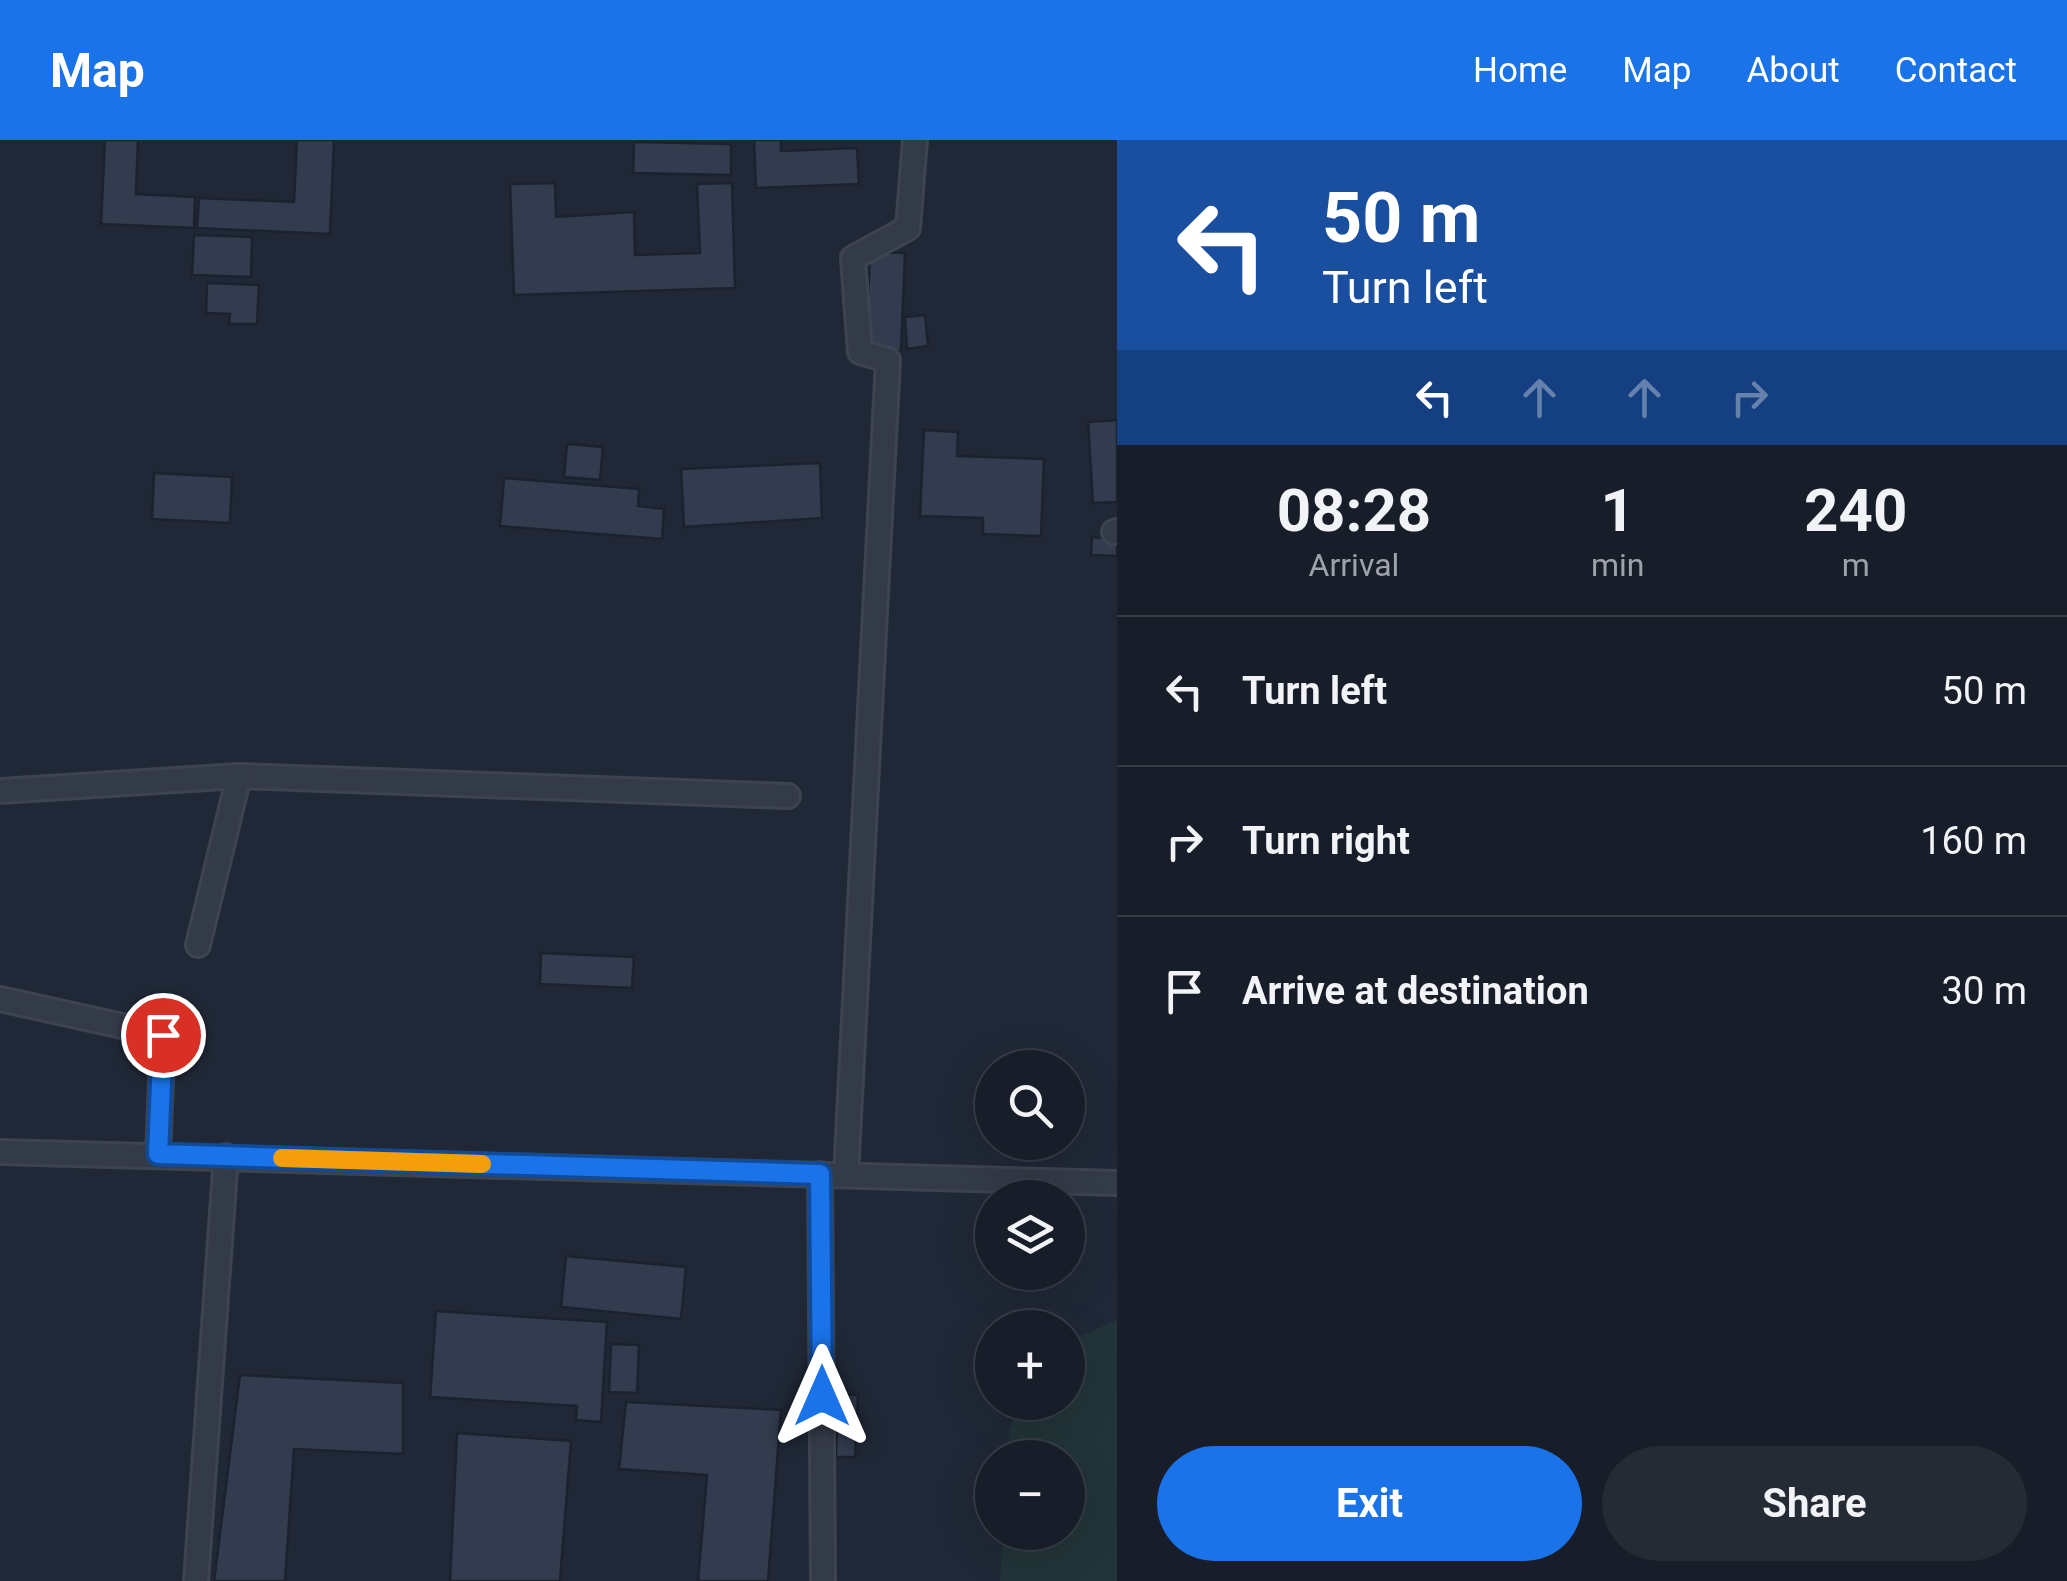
<!DOCTYPE html>
<html lang="en">
<head>
<meta charset="utf-8">
<style>
  :root { --surface:#181e29; --page:#252b35; --text:#f1f3f6; --muted:#9fa2a8; --line:#363c46; --accent:#1a73e8 }
  body { margin:0; font-family:Roboto,sans-serif; background:var(--page); color:var(--text); height:100vh; display:flex; flex-direction:column; font-size:38px; white-space:nowrap }
  * { box-sizing:border-box; margin:0 }
  p { font-size:32px; color:var(--muted) }
  .icon { flex:none; width:55px; height:55px; fill:none; stroke:currentColor; stroke-width:2; stroke-linecap:round; stroke-linejoin:round }
  .map { position:relative; flex:1; overflow:hidden }
  .drawer { display:flex; flex-direction:column; background:var(--surface); width:950px }
  .drawer>* { flex:none }
  .banner { background:#1a4fa0; color:#fff; overflow:hidden }
  .controls { position:absolute; left:975px; top:910px; display:grid; gap:20px }
  .controls a { display:grid; place-items:center; width:110px; height:110px; border-radius:50%; background:var(--surface); box-shadow:0 10px 40px #0002,0 0 0 2px var(--line); font-size:50px }
  .pin { position:absolute; display:grid; place-items:center; width:85px; height:85px; color:#fff; margin:-42px; border:5px solid #fff; border-radius:50%; box-shadow:0 2px 10px #0007 }
  .me { position:absolute; width:110px; margin:-55px; rotate:0deg; stroke-linejoin:round; filter:drop-shadow(0 0 8px #0008) }
  .turn { display:flex; align-items:center; gap:35px; height:210px; padding:0 40px; font-size:45px }
  .turn .icon { width:130px; height:130px; stroke-width:2.5 }
  .turn b { display:block; font-size:70px; line-height:85px }
  .lanes { display:flex; align-items:center; height:95px; padding:0 40px; background:#0003; justify-content:center; gap:50px; direction:ltr }
  .lanes .off { opacity:.35 }
  .eta { display:flex; justify-content:space-evenly; align-items:center; height:170px; text-align:center }
  .eta b { font-size:60px; font-weight:700; line-height:70px }
  .cta { display:flex; gap:20px; margin-top:auto; padding:20px 40px }
  .cta a { flex:1; height:115px; border-radius:60px; background:var(--accent); color:#fff; font-size:40px; font-weight:700; line-height:115px; text-align:center }
  .cta a+a { background:var(--page); color:var(--text) }
  ul { padding:0; list-style:none }
  li { display:flex; align-items:center; gap:30px; height:150px; padding:0 40px; border-top:2px solid var(--line) }
  li div { flex:1 }
  li b { display:block; font-size:38px }
  li em { font-style:normal }
  header { display:flex; align-items:center; gap:60px; box-sizing:border-box; height:140px; padding:0 50px; background:var(--accent); color:#fff }
  header strong { font-size:48px }
  nav { display:flex; gap:55px; margin-inline-start:auto; font-size:35px }
  main { display:flex; flex:1; min-height:0 }
  .map>svg:first-child { display:block }
</style>
</head>
<body>
<header>
<strong>Map</strong>
<nav><a>Home</a><a>Map</a><a>About</a><a>Contact</a></nav>
</header>
<main>
<div class="map">
<svg width="1117" height="1441" viewBox="0 0 1117 1441">
  <rect width="100%" height="100%" fill="#202837"/>
  <polygon fill="#223438" points="1117,1180 1117,1441 1000,1441 1003,1393 1068,1392 1068,1318 1008,1317 1009,1291 1020,1263 1068,1262 1068,1202"/>
  <g fill="#323c4e" stroke="#1b222e" stroke-width="2.5">
    <polygon points="105,0 138,0 136,54 195,57 194,88 101,84"/>
    <polygon points="297,0 334,0 330,94 197,88 199,58 294,62"/>
    <polygon points="754,0 781,0 781,11 857,8 859,44 756,48"/>
    <polygon points="634,2 731,4 731,35 633,33"/>
    <polygon points="555,43 556,77 634,72 635,115 700,113 697,44 732,43 735,148 514,155 510,44"/>
    <polygon points="194,95 252,97 251,137 192,135"/>
    <polygon points="870,112 905,113 901,211 866,209"/>
    <polygon points="207,143 259,145 257,184 229,184 230,174 206,173"/>
    <polygon points="925,175 928,206 907,209 905,177"/>
    <polygon points="1117,280 1117,362 1093,363 1088,282"/>
    <polygon points="924,290 958,292 957,316 1044,319 1041,396 983,394 983,378 920,376"/>
    <polygon points="567,304 603,307 600,340 564,337"/>
    <polygon points="820,323 822,378 684,387 681,329"/>
    <polygon points="154,333 232,337 230,383 152,379"/>
    <polygon points="504,338 639,349 638,366 664,369 662,399 500,386"/>
    <polygon points="1092,397 1117,399 1117,416 1091,415"/>
    <polygon points="541,813 634,817 632,848 540,844"/>
    <polygon points="566,1116 686,1127 681,1179 561,1167"/>
    <polygon points="436,1171 607,1182 601,1282 576,1280 577,1266 430,1257"/>
    <polygon points="611,1204 639,1205 637,1253 609,1252"/>
    <polygon points="240,1235 403,1243 403,1314 294,1309 285,1441 214,1441"/>
    <polygon points="826,1254 858,1255 855,1317 836,1317 837,1284 825,1283"/>
    <polygon points="626,1262 781,1270 768,1441 698,1441 707,1335 619,1329"/>
    <polygon points="457,1293 571,1301 560,1441 450,1441"/>
  </g>
  <g fill="none" stroke-linecap="round" stroke-linejoin="round">
    <g stroke="#3d4451" stroke-width="28">
      <g id="street">
        <polyline points="1114,392 1117,391"/>
        <polyline points="0,651 239,636 788,656"/>
        <polyline points="198,805 239,636"/>
        <polyline points="0,859 163,895 158,1014"/>
        <polyline points="0,1012 1117,1043"/>
        <polyline points="820,1034 823,1441"/>
        <polyline points="846,1035 888,220 860,212 853,118 908,88 915,0"/>
        <polyline points="196,1441 226,1016"/>
      </g>
    </g>
    <use href="#street" stroke="#343b48" stroke-width="22"/>
  </g>
  <g fill="none" stroke-linecap="round" stroke-linejoin="round">
    <g stroke="#114b97" stroke-width="25">
      <polyline id="route" points="163,895 158,1014 820,1034 822,1256"/>
    </g>
    <use href="#route" stroke="#1a73e8" stroke-width="18"/>
    <polyline stroke="#f59e0b" stroke-width="18" points="282,1018 482,1024"/>
  </g>
</svg>
<div class="controls">
<a><svg class="icon" aria-label="search" viewBox="0 0 24 24"><circle cx="10" cy="10" r="6"/><path d="M15 15l6 6"/></svg></a>
<a><svg class="icon" aria-label="layers" viewBox="0 0 24 24"><path d="M12 4l9 5-9 5-9-5zM3 14l9 5 9-5"/></svg></a>
<a>+</a>
<a>−</a>
</div>
<div class="pin" style="left:163px;top:895px;background:#d93025"><svg class="icon" aria-label="arrive" viewBox="0 0 24 24"><path d="M6 21V4h12l-3 4 3 4H6"/></svg></div>
<svg class="me" style="left:822px;top:1256px" viewBox="-20 -20 40 40"><path d="M0-17L14 15 0 8-14 15z" fill="#1a73e8" stroke="#fff" stroke-width="4"/></svg>
</div>
<section class="drawer">
<div class="banner">
<div class="turn"><svg class="icon" aria-label="left" viewBox="0 0 24 24"><path d="M17 20v-9H6M10 6l-5 5 5 5"/></svg><div><b>50 m</b>Turn left</div></div>
<div class="lanes"><svg class="icon" aria-label="left" viewBox="0 0 24 24"><path d="M17 20v-9H6M10 6l-5 5 5 5"/></svg><svg class="icon off" aria-label="ahead" viewBox="0 0 24 24"><path d="M12 20V5M6 11l6-6 6 6"/></svg><svg class="icon off" aria-label="ahead" viewBox="0 0 24 24"><path d="M12 20V5M6 11l6-6 6 6"/></svg><svg class="icon off" aria-label="right" viewBox="0 0 24 24"><path d="M7 20v-9h11M14 6l5 5-5 5"/></svg></div>
</div>
<div class="eta">
<div><b>08:28</b><p>Arrival</p></div>
<div><b>1</b><p>min</p></div>
<div><b>240</b><p>m</p></div>
</div>
<ul>
<li><svg class="icon" aria-label="left" viewBox="0 0 24 24"><path d="M17 20v-9H6M10 6l-5 5 5 5"/></svg><div><b>Turn left</b></div><em>50 m</em></li>
<li><svg class="icon" aria-label="right" viewBox="0 0 24 24"><path d="M7 20v-9h11M14 6l5 5-5 5"/></svg><div><b>Turn right</b></div><em>160 m</em></li>
<li><svg class="icon" aria-label="arrive" viewBox="0 0 24 24"><path d="M6 21V4h12l-3 4 3 4H6"/></svg><div><b>Arrive at destination</b></div><em>30 m</em></li>
</ul>
<div class="cta"><a>Exit</a><a>Share</a></div>
</section>
</main>
</body>
</html>
